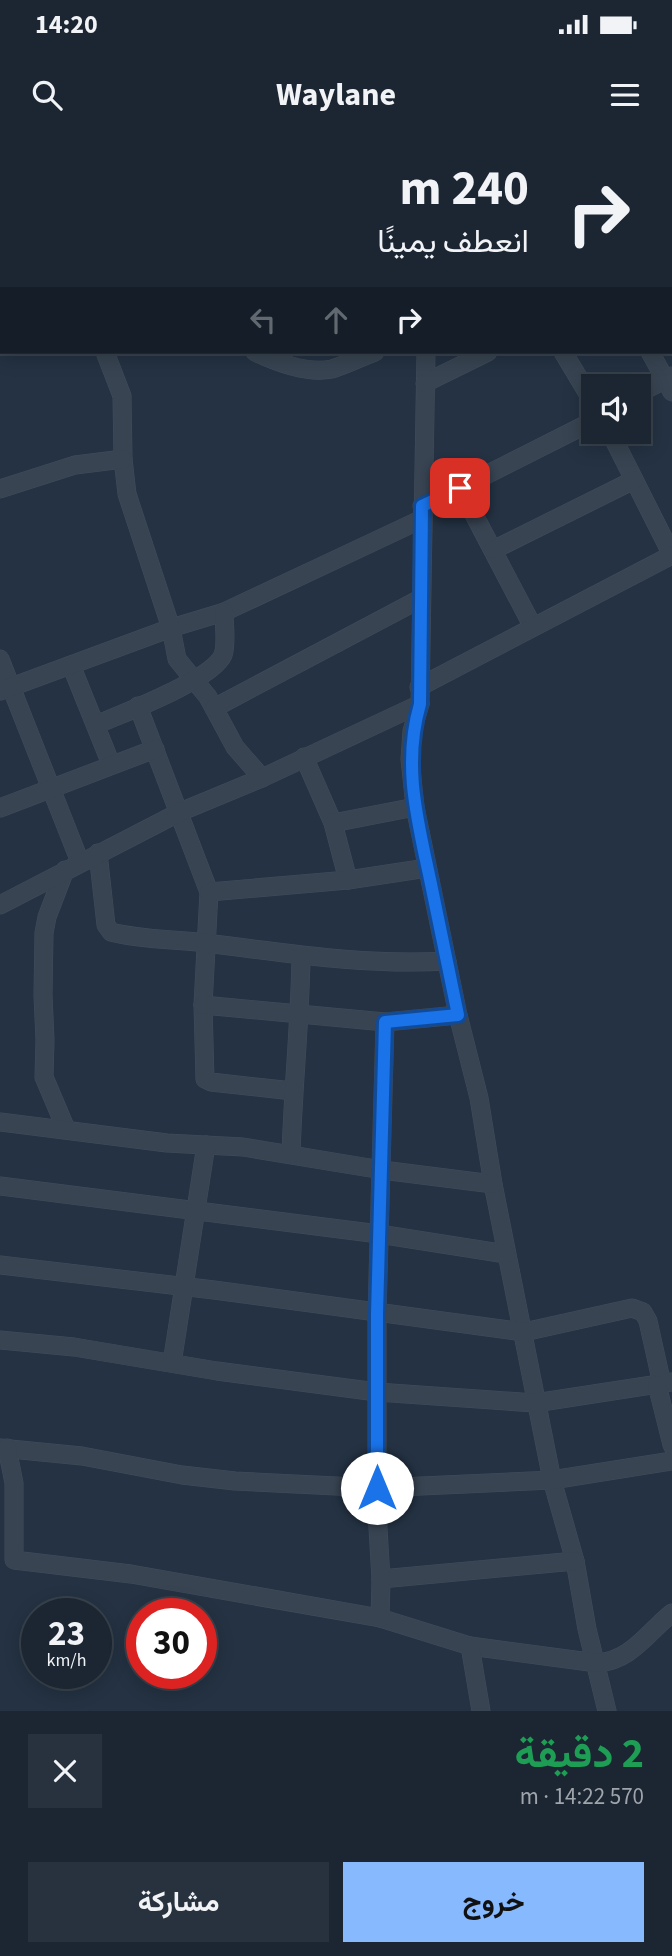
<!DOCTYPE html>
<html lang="ar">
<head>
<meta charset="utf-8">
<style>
  :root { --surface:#1b2632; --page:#28323e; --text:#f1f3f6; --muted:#a0a5ac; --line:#39434d; --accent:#87b9ff }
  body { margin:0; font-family:"Source Sans 3",Vazirmatn,sans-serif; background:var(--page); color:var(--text); direction:rtl; height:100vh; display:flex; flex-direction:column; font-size:26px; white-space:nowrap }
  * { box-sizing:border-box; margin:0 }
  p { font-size:23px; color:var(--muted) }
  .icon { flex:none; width:38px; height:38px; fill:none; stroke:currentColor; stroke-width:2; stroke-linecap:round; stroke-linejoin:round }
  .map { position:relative; height:1571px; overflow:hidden; direction:ltr }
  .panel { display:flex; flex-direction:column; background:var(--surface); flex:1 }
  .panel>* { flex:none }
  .banner { position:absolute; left:0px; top:0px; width:672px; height:214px; box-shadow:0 4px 18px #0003,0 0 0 2px var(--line); direction:rtl; background:#1b2632; color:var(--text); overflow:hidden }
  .buttons { position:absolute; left:581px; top:234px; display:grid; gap:14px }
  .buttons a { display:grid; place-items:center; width:70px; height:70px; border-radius:0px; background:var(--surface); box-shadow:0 4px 18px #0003,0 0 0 2px var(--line); font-size:35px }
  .speed { position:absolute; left:21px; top:1458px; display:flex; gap:14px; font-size:35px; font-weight:700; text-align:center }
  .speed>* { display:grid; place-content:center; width:91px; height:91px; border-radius:50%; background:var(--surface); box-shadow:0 4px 18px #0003,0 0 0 2px var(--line); line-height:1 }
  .speed small { font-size:18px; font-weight:400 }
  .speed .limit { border:10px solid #d22; background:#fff; color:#111 }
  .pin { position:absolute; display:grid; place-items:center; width:60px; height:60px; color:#fff; margin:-30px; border-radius:14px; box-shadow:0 4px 10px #0006 }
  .me { position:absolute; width:77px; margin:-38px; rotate:0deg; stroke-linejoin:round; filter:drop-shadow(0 0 5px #0008) }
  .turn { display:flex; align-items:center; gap:24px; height:147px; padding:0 28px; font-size:32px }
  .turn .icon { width:91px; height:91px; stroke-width:2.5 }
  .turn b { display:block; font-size:49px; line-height:60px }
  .lanes { display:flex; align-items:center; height:66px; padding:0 28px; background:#0003; justify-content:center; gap:35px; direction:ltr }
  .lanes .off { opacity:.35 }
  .round { display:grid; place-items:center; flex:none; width:74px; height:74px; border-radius:0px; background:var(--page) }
  .summary { display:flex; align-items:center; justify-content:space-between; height:119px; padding:0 28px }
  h1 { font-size:42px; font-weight:700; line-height:52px; color:#1e9e55 }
  .action { display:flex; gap:14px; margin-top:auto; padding:14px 28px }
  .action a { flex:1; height:80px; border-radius:0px; background:var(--accent); color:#111; font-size:28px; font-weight:700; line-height:80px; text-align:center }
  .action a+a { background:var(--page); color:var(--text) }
  .status { display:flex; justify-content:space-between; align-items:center; height:49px; padding:0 35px; background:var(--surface); direction:ltr }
  .status svg { height:19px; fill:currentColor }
  header { display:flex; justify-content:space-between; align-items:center; height:91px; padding:0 28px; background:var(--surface); font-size:32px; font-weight:700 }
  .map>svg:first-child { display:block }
</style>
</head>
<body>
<div class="status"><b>14:20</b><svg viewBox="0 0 49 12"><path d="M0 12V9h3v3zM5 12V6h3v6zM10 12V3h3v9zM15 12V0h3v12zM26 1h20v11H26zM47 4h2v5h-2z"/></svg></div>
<header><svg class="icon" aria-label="menu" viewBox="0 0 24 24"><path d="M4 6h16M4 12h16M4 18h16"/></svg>Waylane<svg class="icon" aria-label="search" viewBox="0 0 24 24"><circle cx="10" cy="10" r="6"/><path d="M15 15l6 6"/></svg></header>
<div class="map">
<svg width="672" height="1571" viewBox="0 0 672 1571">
  <rect width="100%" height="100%" fill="#243243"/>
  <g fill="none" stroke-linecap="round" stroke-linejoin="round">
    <g stroke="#424d5b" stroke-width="19">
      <g id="minor">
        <polyline points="538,0 539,2"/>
        <polyline points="629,0 630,2"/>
        <polyline points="91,2 92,0"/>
        <polyline points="112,2 113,0"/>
        <polyline points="200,2 201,0"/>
        <polyline points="277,2 284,0"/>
        <polyline points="433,2 433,0"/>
        <polyline points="670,31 672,30"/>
        <polyline points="0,73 2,72"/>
        <polyline points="670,78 672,82"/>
        <polyline points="670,115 672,114"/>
        <polyline points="105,212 122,256 123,319 127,354 171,488 224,472 422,379"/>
        <path d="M 255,212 C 276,222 308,234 332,229 C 346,225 361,217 375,212"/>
        <polyline points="426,212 420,564 412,591 410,619 415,667 458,875 479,958 493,1044 552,1340 575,1421 587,1489 607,1571"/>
        <polyline points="563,212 593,262"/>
        <polyline points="650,212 672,252"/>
        <polyline points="425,243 488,212"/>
        <polyline points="639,253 672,236"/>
        <polyline points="610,292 672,415"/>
        <polyline points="460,348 593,281"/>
        <polyline points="0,349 75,325 123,319"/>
        <polyline points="422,366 460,348 533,487"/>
        <polyline points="493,410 634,340"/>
        <polyline points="0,519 80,722"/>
        <polyline points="71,525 111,624"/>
        <polyline points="419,547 672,415"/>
        <polyline points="0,551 171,488 177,519 208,557 235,607 262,638"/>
        <polyline points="138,566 209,752 203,865 205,939 211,942 293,951"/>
        <polyline points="214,568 420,459"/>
        <path d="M 96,585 C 123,573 212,540 223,515 C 227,504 224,484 224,472"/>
        <polyline points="304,617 333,683 348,740"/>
        <polyline points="0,668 155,609"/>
        <polyline points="333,683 415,667"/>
        <path d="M 98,713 L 106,785 L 111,792 C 141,800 175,799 206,803 C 287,813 365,826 447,821"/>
        <polyline points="65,730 47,777 44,793 43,855 45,900 44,937 66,989"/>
        <polyline points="209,752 348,740 427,728"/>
        <polyline points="0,765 180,672 262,638 420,564"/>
        <polyline points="203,865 385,882 458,875"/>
        <polyline points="0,982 167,1003 243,1007 382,1030 493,1044"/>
        <path d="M 291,1014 C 293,948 300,883 301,817"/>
        <polyline points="0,1046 379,1094 506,1114"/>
        <polyline points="0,1125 214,1150 524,1192 632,1168 643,1172 648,1181 662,1244"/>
        <polyline points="0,1200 74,1207 217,1231 377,1252 535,1263 672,1242"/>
        <polyline points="172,1223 206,1005"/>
        <polyline points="657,1245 672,1305"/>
        <polyline points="0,1308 82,1316 182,1335 235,1341 377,1348 552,1340 672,1321"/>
        <path d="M 7,1308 L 14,1343 L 14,1420 L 131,1434 L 380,1478 L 470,1506 L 597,1523 C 631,1521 647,1493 672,1473"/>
        <polyline points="381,1439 575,1421"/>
        <polyline points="380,1478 381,1439 377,1371 377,1174 385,882"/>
        <polyline points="470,1506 481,1571"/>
      </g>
    </g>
    <use href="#minor" stroke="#384452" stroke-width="18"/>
  </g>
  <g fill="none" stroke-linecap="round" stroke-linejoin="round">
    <g stroke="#114b97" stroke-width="18">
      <path id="route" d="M 377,1348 L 377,1174 L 385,882 L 458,875 C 449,831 440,787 431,744 C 418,682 402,626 420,564 L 422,366 L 460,348"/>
    </g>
    <use href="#route" stroke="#1a73e8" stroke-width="12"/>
  </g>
</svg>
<div class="buttons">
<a><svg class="icon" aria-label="sound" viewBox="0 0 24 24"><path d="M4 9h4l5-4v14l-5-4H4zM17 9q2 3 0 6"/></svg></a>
</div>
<div class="speed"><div>23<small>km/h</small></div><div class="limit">30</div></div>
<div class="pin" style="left:460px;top:348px;background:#d93025"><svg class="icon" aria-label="arrive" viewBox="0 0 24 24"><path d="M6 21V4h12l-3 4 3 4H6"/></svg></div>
<svg class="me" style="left:377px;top:1348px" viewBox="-20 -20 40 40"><circle r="19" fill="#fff"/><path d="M0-13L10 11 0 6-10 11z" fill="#1a73e8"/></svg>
<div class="banner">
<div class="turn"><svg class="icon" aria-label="right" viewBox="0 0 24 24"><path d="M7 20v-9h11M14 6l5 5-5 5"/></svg><div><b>240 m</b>انعطف يمينًا</div></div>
<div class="lanes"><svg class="icon off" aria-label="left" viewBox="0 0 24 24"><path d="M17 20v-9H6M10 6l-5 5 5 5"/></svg><svg class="icon off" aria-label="ahead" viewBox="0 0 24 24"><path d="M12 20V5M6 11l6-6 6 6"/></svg><svg class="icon" aria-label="right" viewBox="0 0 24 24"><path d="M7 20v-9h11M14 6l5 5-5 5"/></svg></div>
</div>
</div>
<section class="panel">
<div class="summary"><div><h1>2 دقيقة</h1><p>570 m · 14:22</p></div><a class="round"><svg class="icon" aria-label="close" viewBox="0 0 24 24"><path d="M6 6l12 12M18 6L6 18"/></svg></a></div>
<div class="action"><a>خروج</a><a>مشاركة</a></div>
</section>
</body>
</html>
